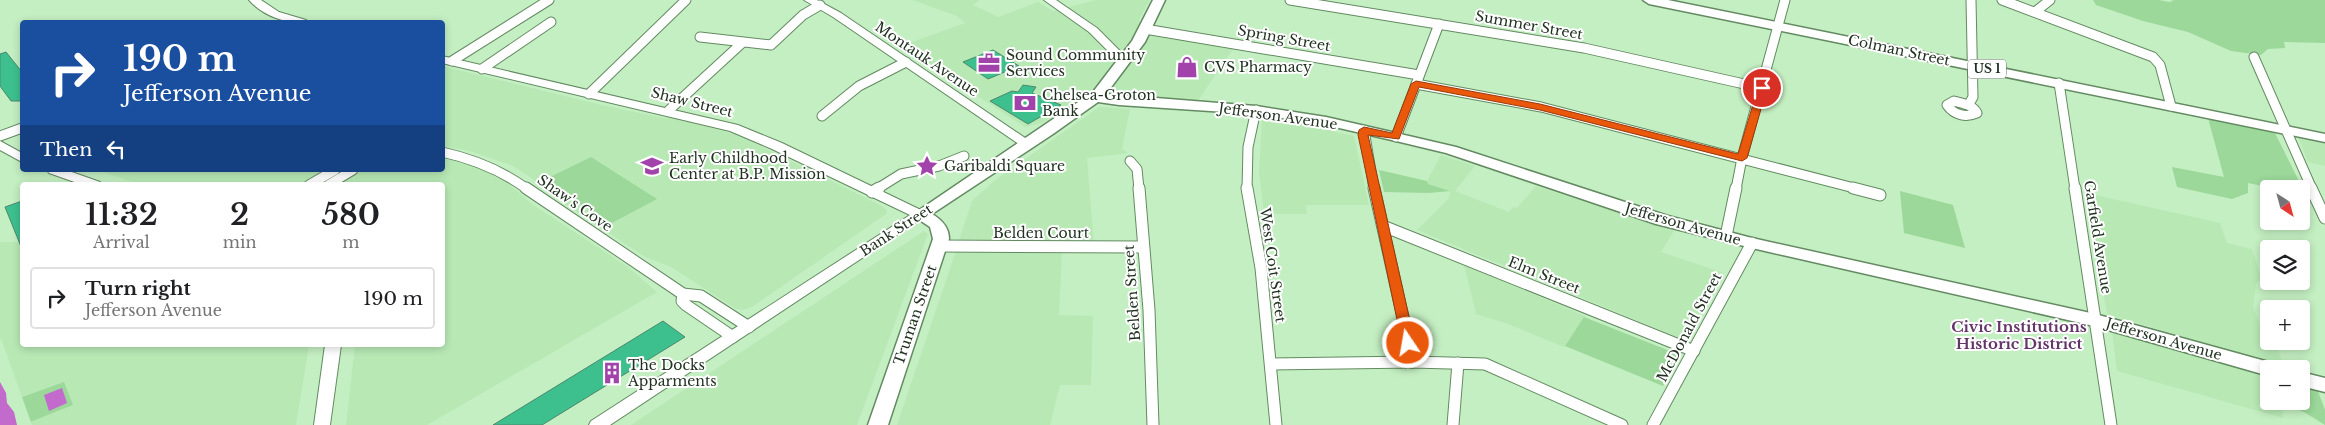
<!DOCTYPE html>
<html lang="en">
<head>
<meta charset="utf-8">
<style>
  :root { --surface:#fff; --page:#f6f6f6; --text:#202124; --muted:#757577; --line:#e0e0e0 }
  body { margin:0; font-family:"Libre Baskerville",serif; background:var(--page); color:var(--text); height:100vh; display:flex; flex-direction:column; font-size:19px; white-space:nowrap }
  * { box-sizing:border-box; margin:0 }
  p { font-size:16px; color:var(--muted) }
  .icon { flex:none; width:28px; height:28px; fill:none; stroke:currentColor; stroke-width:2; stroke-linecap:round; stroke-linejoin:round }
  .map { position:relative; flex:1; overflow:hidden }
  .sheet { position:absolute; left:20px; top:182px; width:425px; height:165px; display:flex; flex-direction:column; background:var(--surface); border-radius:5px; box-shadow:0 2px 8px #0003 }
  .sheet>* { flex:none }
  .top-card { position:absolute; left:20px; top:20px; width:425px; height:152px; border-radius:5px; box-shadow:0 2px 8px #0003; background:#1a4fa0; color:#fff; overflow:hidden }
  .needle { width:32px; rotate:144deg }
  .buttons { position:absolute; left:2260px; top:180px; display:grid; gap:10px }
  .buttons a { display:grid; place-items:center; width:50px; height:50px; border-radius:5px; background:var(--surface); box-shadow:0 2px 8px #0003; font-size:25px }
  .pin { position:absolute; display:grid; place-items:center; width:42px; height:42px; color:#fff; margin:-21px; border:2px solid #fff; border-radius:50%; box-shadow:0 1px 5px #0007 }
  .me { position:absolute; width:55px; margin:-28px; rotate:348deg; stroke-linejoin:round; filter:drop-shadow(0 0 4px #0008) }
  .turn { display:flex; align-items:center; gap:18px; height:105px; padding:0 20px; font-size:22px }
  .turn .icon { width:65px; height:65px; stroke-width:2.5 }
  .turn b { display:block; font-size:35px; line-height:42px }
  .then { display:flex; align-items:center; height:48px; padding:0 20px; background:#0003; gap:10px; font-size:19px }
  .eta { display:flex; justify-content:space-evenly; align-items:center; height:85px; text-align:center }
  .eta b { font-size:30px; font-weight:600; line-height:35px }
  ul { padding:0; list-style:none }
  li { display:flex; align-items:center; gap:15px; height:62px; margin:0 10px 8px; padding:0 10px; border:2px solid var(--line); border-radius:5px }
  li div { flex:1 }
  li b { display:block; font-size:19px }
  li em { font-style:normal }
  .map>svg:first-child { display:block }
</style>
</head>
<body>
<div class="map">
<svg width="2325" height="425" viewBox="0 0 2325 425">
  <rect width="100%" height="100%" fill="#c4efc2"/>
  <g fill="#b8e9b5">
    <polygon points="912,0 980,0 973,5 998,17 1038,2 1053,11 1096,0 1150,0 1139,20 1156,33 1235,46 1197,102 1090,91 1042,123 1025,127 901,46 965,23 957,16"/>
    <polygon points="442,66 606,106 665,118 670,116 738,135 884,207 887,211 886,214 752,307 743,310 736,309 671,267 645,257 550,194 535,184 536,182 527,175 513,166 470,151 443,146"/>
    <polygon points="1099,107 1130,109 1122,149 1128,153 1087,158 1094,243 959,240 972,201 994,181"/>
    <polygon points="1262,120 1323,129 1354,136 1369,205 1306,205 1307,214 1264,214 1259,172"/>
    <polygon points="2298,137 2325,142 2325,166 2308,162"/>
    <polygon points="1441,155 1475,166 1455,191 1509,212 1513,207 1517,208 1536,186 1674,231 1661,252 1724,273 1687,341 1417,230 1449,198 1450,191 1428,184 1427,181"/>
    <polygon points="443,158 480,168 507,182 532,204 628,267 657,292 427,425 346,425 355,345 442,345 442,185 335,185 360,170 442,170"/>
    <polygon points="98,170 325,170 300,185 140,185"/>
    <polygon points="2086,193 2220,223 2227,243 2252,249 2262,279 2256,283 2253,308 2260,324 2269,327 2269,341 2276,341 2283,366 2107,314"/>
    <polygon points="924,231 928,234 857,425 631,425"/>
    <polygon points="0,242 22,242 22,345 309,345 296,425 30,425 0,341"/>
    <polygon points="956,251 1062,253 1059,315 1093,316 1091,385 1060,385 1050,425 897,425"/>
    <polygon points="1464,265 1585,316 1564,347 1508,324 1476,314"/>
    <polygon points="2112,331 2269,377 2269,401 2282,401 2283,418 2117,371"/>
  </g>
  <g fill="#9bd899">
    <polygon points="2093,0 2159,0 2169,2 2174,1 2171,0 2325,0 2325,43 2284,42 2285,48 2268,49 2261,55 2231,51 2188,32 2143,21 2096,5"/>
    <polygon points="2208,118 2275,133 2306,195 2301,194 2301,189 2277,189 2248,183 2248,193 2232,199 2177,187 2172,167 2224,177"/>
    <polygon points="591,157 657,199 610,224 544,180"/>
    <polygon points="1379,170 1427,181 1428,184 1450,191 1429,193 1384,192"/>
    <polygon points="1900,191 1953,205 1965,248 1904,233"/>
    <polygon points="1584,317 1680,355 1663,386 1565,346"/>
    <polygon points="64,382 73,405 25,424 17,399"/>
    <polygon points="2301,386 2318,391 2325,410 2325,425 2304,412 2282,404 2282,401 2301,401"/>
  </g>
  <g fill="#c36acd">
    <polygon points="0,341 30,425 0,425"/>
    <polygon points="62,388 67,403 49,411 44,395"/>
  </g>
  <polygon fill="#c4efc2" points="0,339 2,341 32,425 17,425 14,412 7,403 6,393 0,382"/>
  <g fill="#3dc08e" stroke="#4c886d">
    <polygon points="993,50 1019,66 988,79 963,62"/>
    <polygon points="6,52 22,72 22,101 11,101 0,86 0,54"/>
    <polygon points="1023,85 1036,87 1032,93 1061,105 1028,124 990,101 1012,91 1018,92"/>
    <polygon points="22,201 22,249 5,207"/>
    <polygon points="663,321 685,337 542,425 493,425"/>
  </g>
  <g fill="none" stroke-linecap="round" stroke-linejoin="round">
    <g stroke="#638a61" stroke-width="11">
      <g id="street-far1">
        <polyline points="1290,0 1584,48 1762,88"/>
        <polyline points="2002,0 2153,57 2160,65 2171,106"/>
        <polyline points="2035,12 2050,0"/>
        <polyline points="1145,29 1419,75"/>
        <polyline points="700,37 771,45 803,15 820,5"/>
        <polyline points="2254,57 2312,189"/>
        <polyline points="452,61 549,0"/>
        <polyline points="482,69 551,22"/>
        <polyline points="2059,83 2075,189"/>
        <polyline points="1416,84 1541,107 1858,189"/>
        <polyline points="589,94 686,0"/>
        <path d="M 1954,101 C 1962,103 1973,105 1977,113 C 1966,118 1954,115 1947,105 Z"/>
        <polyline points="1969,104 1973,97 1971,0"/>
        <polyline points="668,111 742,43"/>
        <polyline points="822,116 859,86 906,62"/>
        <polyline points="1364,130 1374,189"/>
        <polyline points="0,136 22,128"/>
        <polyline points="1396,137 1439,24"/>
        <path d="M 442,152 C 474,159 501,170 527,189"/>
        <polyline points="1130,161 1137,169 1139,189"/>
        <polyline points="309,185 335,170"/>
        <polyline points="328,185 353,170"/>
        <polyline points="877,189 901,174 939,166 964,156"/>
        <polyline points="1247,189 1248,147 1256,110"/>
        <polyline points="1736,189 1742,158 1785,0"/>
      </g>
    </g>
    <g stroke="#638a61" stroke-width="13">
      <g id="street">
        <polyline points="526,188 683,294 701,296 749,327"/>
        <polyline points="1139,188 1149,310 1153,425"/>
        <polyline points="1247,188 1261,268 1276,425"/>
        <polyline points="1374,188 1413,362"/>
        <polyline points="1853,188 1880,195"/>
        <polyline points="2075,188 2111,425"/>
        <polyline points="2311,188 2325,218"/>
        <polyline points="872,192 879,188"/>
        <polyline points="1383,226 1694,351"/>
        <polyline points="1726,236 1736,188"/>
        <polyline points="939,246 1143,247"/>
        <polyline points="683,294 682,301 686,305 733,337"/>
        <polyline points="1271,364 1413,362 1485,364 1622,425"/>
        <polyline points="1453,425 1458,363"/>
        <polyline points="1653,425 1752,243"/>
      </g>
    </g>
    <g stroke="#638a61" stroke-width="2">
      <g id="secondary">
        <path d="M 249,0 L 261,0 L 279,12 L 306,20 L 308,22 C 287,25 263,16 249,0 Z"/>
        <polygon points="804,0 817,0 841,13 1034,144 1033,147 1023,147 833,17"/>
        <polygon points="1044,0 1056,0 1097,28 1130,61 1128,63 1120,63 1089,32"/>
        <polygon points="442,56 738,125 782,143 925,212 927,215 610,425 589,425 591,421 910,215 772,149 730,131 442,63"/>
        <polygon points="0,141 22,153 22,162 0,150"/>
        <polygon points="47,170 66,170 100,182 102,185 83,185 49,173"/>
        <polygon points="325,345 341,345 330,425 314,425"/>
      </g>
    </g>
    <g stroke="#638a61" stroke-width="3">
      <g id="primary">
        <path d="M 1153,0 L 1165,0 L 1145,42 L 1106,94 L 1256,106 L 1326,117 L 1396,133 L 1456,147 L 1668,216 L 1752,238 L 2095,314 L 2276,364 L 2278,369 L 2269,369 L 2269,376 L 2094,326 L 1752,248 L 1656,224 L 1446,153 L 1396,141 L 1326,125 L 1256,114 L 1119,105 L 1098,102 L 1053,134 L 932,214 C 942,220 949,227 949,239 L 888,425 L 868,425 L 933,239 L 930,227 L 912,215 L 1093,92 L 1132,41 Z"/>
        <polygon points="1643,0 1668,0 2325,134 2325,142 1649,4"/>
        <polygon points="2301,372 2325,378 2325,392 2301,386"/>
      </g>
    </g>
    <use href="#street-far1" stroke="#fff" stroke-width="9"/>
    <use href="#street" stroke="#fff" stroke-width="11"/>
    <use href="#secondary" fill="#fff" fill-rule="evenodd"/>
    <use href="#primary" fill="#fff" fill-rule="evenodd"/>
  </g>
  <polygon fill="#ea580c" stroke="#983908" points="1416,81 1540,104 1738,154 1758,88 1762,85 1767,88 1747,158 1742,161 1540,110 1419,87 1399,139 1368,135 1415,343 1408,347 1402,343 1358,135 1359,130 1364,127 1392,133 1411,84"/>
  <defs>
    <g id="office-bare" transform="scale(1.725)"><path d="M-6-3h4V-5.5h4V-3h4V5H-6ZM-1-4.5V-3h2v-1.5ZM-6 0V1H6V0Z" fill="#a243ac" stroke="#fff" stroke-width="2.5" paint-order="stroke"/></g>
    <g id="shop-bare" transform="scale(1.725)"><path d="M-5-2.5h2.3a2.7 3.5 0 0 1 5.4 0H5L5.5 6h-11ZM-1.5-2.5h3a1.5 2.3 0 0 0-3 0Z" fill="#a243ac" stroke="#fff" stroke-width="2.5" paint-order="stroke"/></g>
    <g id="bank-bare" transform="scale(1.725)"><path d="M-6-4H6V4H-6ZM0-2.3a2.3 2.3 0 1 0 0 4.6a2.3 2.3 0 1 0 0-4.6Z" fill="#a243ac" stroke="#fff" stroke-width="2.5" paint-order="stroke"/></g>
    <g id="school-bare" transform="scale(1.725)"><path d="M0-5L7-2L0 1L-7-2ZM-4 1L0 2.5L4 1V4Q0 6-4 4Z" fill="#a243ac" stroke="#fff" stroke-width="2.5" paint-order="stroke"/></g>
    <g id="sight-bare" transform="scale(1.725)"><path d="M0-6L1.8-2.2L6-1.7L2.9 1.2L3.7 5.4L0 3.3L-3.7 5.4L-2.9 1.2L-6-1.7L-1.8-2.2Z" fill="#a243ac" stroke="#fff" stroke-width="2.5" paint-order="stroke"/></g>
    <g id="building-bare" transform="scale(1.725)"><path d="M-4-6H4V6H1V3H-1V6H-4ZM-2.5-4.3h1.7v1.8h-1.7ZM.8-4.3h1.7v1.8H.8ZM-2.5-1h1.7V.8h-1.7ZM.8-1h1.7V.8H.8Z" fill="#a243ac" stroke="#fff" stroke-width="2.5" paint-order="stroke"/></g>
  </defs>
  <g fill-rule="evenodd">
    <use href="#office-bare" x="989" y="63"/>
    <use href="#shop-bare" x="1187" y="67"/>
    <use href="#bank-bare" x="1025" y="103"/>
    <use href="#school-bare" x="652" y="166"/>
    <use href="#sight-bare" x="927" y="166"/>
    <use href="#building-bare" x="612" y="373"/>
  </g>
  <g text-anchor="middle" stroke-width="4" stroke-linejoin="round" paint-order="stroke">
    <rect fill="#fff" stroke="#647064" stroke-width="1" x="1968" y="59.5" width="38" height="19" rx="4"/>
    <g font-size="12" font-weight="bold" fill="#213221">
      <text x="1987" y="73">US 1</text>
    </g>
    <g font-size="14" fill="#213221" stroke="#fff">
      <text transform="translate(1529 25) rotate(10)" y="5">Summer Street</text>
      <text transform="translate(1284 38) rotate(10)" y="5">Spring Street</text>
      <text transform="translate(1899 50) rotate(12)" y="5">Colman Street</text>
      <text transform="translate(927 59) rotate(34)" y="5">Montauk Avenue</text>
      <text transform="translate(692 102) rotate(14)" y="5">Shaw Street</text>
      <text transform="translate(1278 116) rotate(8)" y="5">Jefferson Avenue</text>
      <text transform="translate(575 203) rotate(35)" y="5">Shaw's Cove</text>
      <text transform="translate(1683 224) rotate(16)" y="5">Jefferson Avenue</text>
      <text transform="translate(896 230) rotate(-33)" y="5">Bank Street</text>
      <text x="1041" y="238">Belden Court</text>
      <text transform="translate(2098 237) rotate(81)" y="5">Garfield Avenue</text>
      <text transform="translate(1273 265) rotate(82)" y="5">West Coit Street</text>
      <text transform="translate(1544 275) rotate(22)" y="5">Elm Street</text>
      <text transform="translate(1132 293) rotate(-94)" y="5">Belden Street</text>
      <text transform="translate(915 315) rotate(-71)" y="5">Truman Street</text>
      <text transform="translate(1689 327) rotate(-62)" y="5">McDonald Street</text>
      <text transform="translate(2164 339) rotate(16)" y="5">Jefferson Avenue</text>
    </g>
    <g font-size="14" fill="#213221" stroke="#fff" text-anchor="start">
      <text x="1006" y="60">Sound Community<tspan x="1006" dy="16">Services</tspan></text>
      <text x="1204" y="72">CVS Pharmacy</text>
      <text x="1042" y="100">Chelsea-Groton<tspan x="1042" dy="16">Bank</tspan></text>
      <text x="669" y="163">Early Childhood<tspan x="669" dy="16">Center at B.P. Mission</tspan></text>
      <text x="944" y="171">Garibaldi Square</text>
      <text x="628" y="370">The Docks<tspan x="628" dy="16">Apparments</tspan></text>
    </g>
    <g font-size="15" font-weight="bold" fill="#643569" stroke="#fff">
      <text x="2019" y="332">Civic Institutions<tspan x="2019" dy="17">Historic District</tspan></text>
    </g>
  </g>
</svg>
<div class="buttons">
<a><svg class="needle" viewBox="-14 -14 28 28"><path d="M0-13l5 13h-10z" fill="#e53935"/><path d="M0 13l5-13h-10z" fill="#757577"/></svg></a>
<a><svg class="icon" aria-label="layers" viewBox="0 0 24 24"><path d="M12 4l9 5-9 5-9-5zM3 14l9 5 9-5"/></svg></a>
<a>+</a>
<a>−</a>
</div>
<div class="pin" style="left:1762px;top:88px;background:#d93025"><svg class="icon" aria-label="arrive" viewBox="0 0 24 24"><path d="M6 21V4h12l-3 4 3 4H6"/></svg></div>
<svg class="me" style="left:1408px;top:343px" viewBox="-20 -20 40 40"><circle r="17" fill="#ea580c" stroke="#fff" stroke-width="3"/><path d="M0-11L8 9 0 5-8 9z" fill="#fff"/></svg>
<div class="top-card">
<div class="turn"><svg class="icon" aria-label="right" viewBox="0 0 24 24"><path d="M7 20v-9h11M14 6l5 5-5 5"/></svg><div><b>190 m</b>Jefferson Avenue</div></div>
<div class="then">Then<svg class="icon" aria-label="left" viewBox="0 0 24 24"><path d="M17 20v-9H6M10 6l-5 5 5 5"/></svg></div>
</div>
<section class="sheet">
<div class="eta">
<div><b>11:32</b><p>Arrival</p></div>
<div><b>2</b><p>min</p></div>
<div><b>580</b><p>m</p></div>
</div>
<ul>
<li><svg class="icon" aria-label="right" viewBox="0 0 24 24"><path d="M7 20v-9h11M14 6l5 5-5 5"/></svg><div><b>Turn right</b><p>Jefferson Avenue</p></div><em>190 m</em></li>
</ul>
</section>
</div>
</body>
</html>
